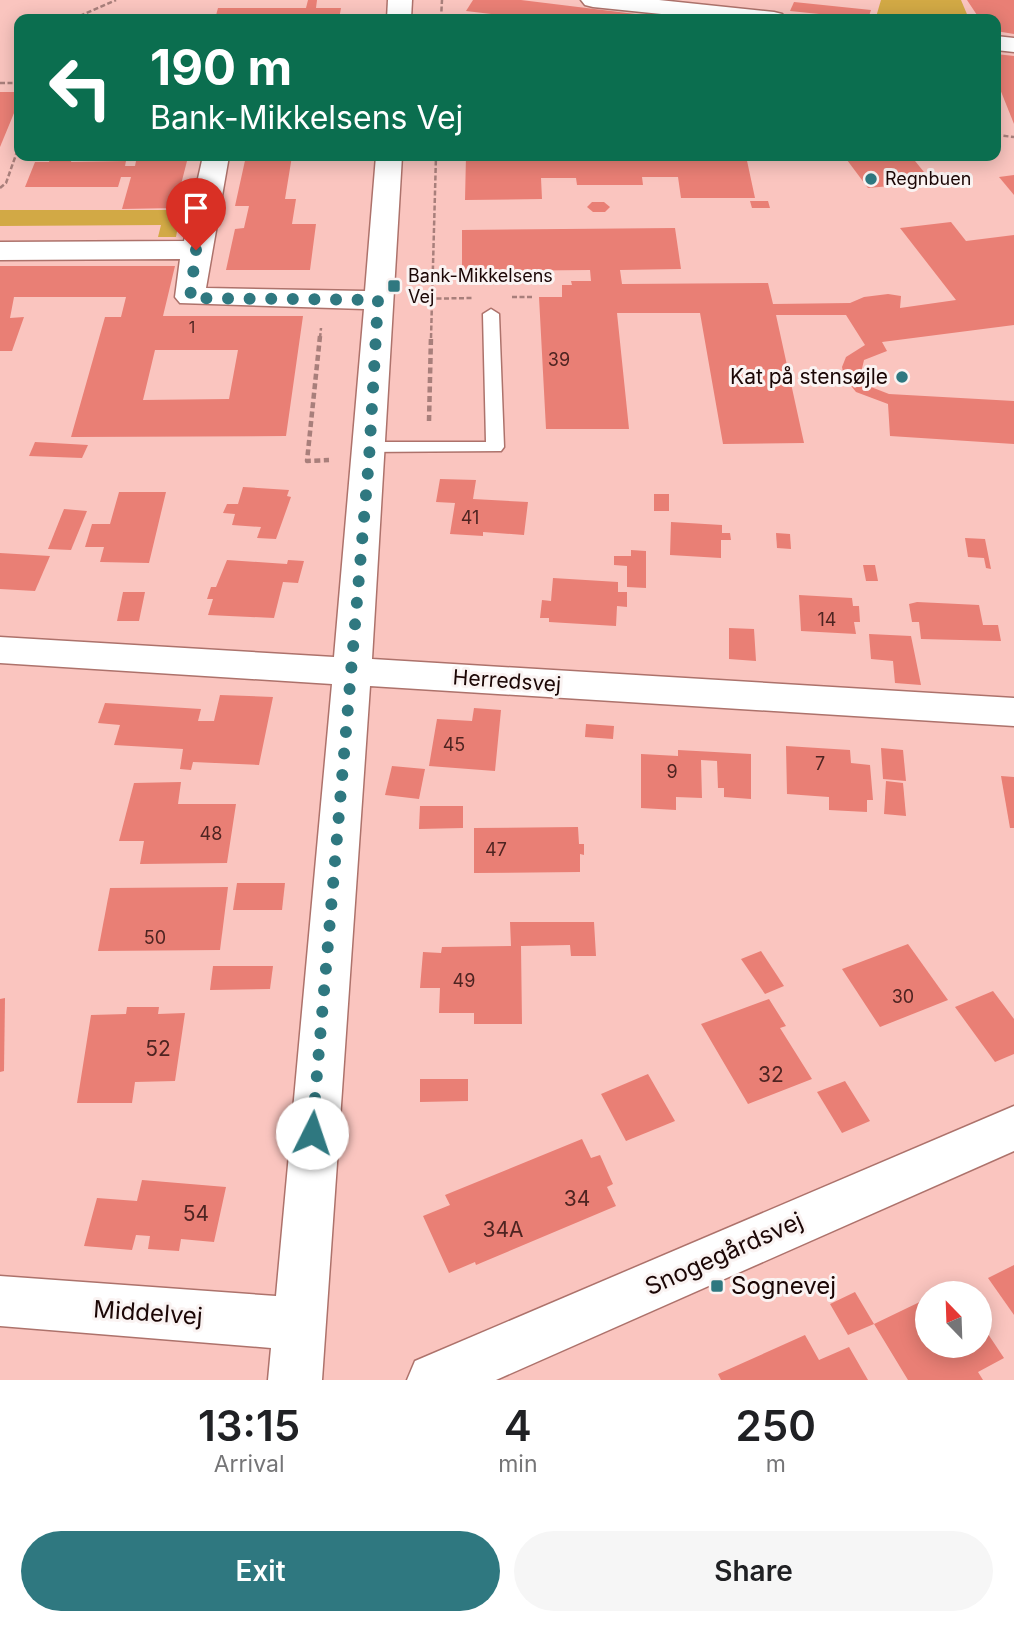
<!DOCTYPE html>
<html lang="en">
<head>
<meta charset="utf-8">
<style>
  :root { --surface:#fff; --page:#f6f6f6; --text:#202124; --muted:#757577; --accent:#2f7880 }
  body { margin:0; font-family:Inter,sans-serif; background:var(--page); color:var(--text); height:100vh; display:flex; flex-direction:column; font-size:26px; white-space:nowrap }
  * { box-sizing:border-box; margin:0 }
  p { font-size:23px; color:var(--muted) }
  .icon { flex:none; width:38px; height:38px; fill:none; stroke:currentColor; stroke-width:2; stroke-linecap:round; stroke-linejoin:round }
  .map { position:relative; height:1380px; overflow:hidden }
  .panel { display:flex; flex-direction:column; background:var(--surface); flex:1 }
  .panel>* { flex:none }
  .top-card { position:absolute; left:14px; top:14px; width:987px; height:147px; border-radius:14px; box-shadow:0 4px 18px #0003; background:#0b6e4f; color:#fff; overflow:hidden }
  .needle { width:46px; rotate:337deg }
  .tools { position:absolute; left:915px; top:1281px; display:grid; gap:14px }
  .tools a { display:grid; place-items:center; width:77px; height:77px; border-radius:50%; background:var(--surface); box-shadow:0 4px 18px #0003; font-size:35px }
  .pin { position:absolute; display:grid; place-items:center; width:60px; height:60px; color:#fff; margin:-72px -30px; border-radius:50% 50% 50% 0; rotate:-45deg; box-shadow:0 0 7px #0007 }
  .pin .icon { rotate:45deg }
  .me { position:absolute; width:77px; margin:-38px; rotate:4deg; stroke-linejoin:round; filter:drop-shadow(0 0 5px #0008) }
  .turn { display:flex; align-items:center; gap:24px; height:147px; padding:0 21px; font-size:32px }
  .turn .icon { width:91px; height:91px; stroke-width:2.5 }
  .turn b { display:block; font-size:49px; line-height:60px }
  .eta { display:flex; justify-content:space-evenly; align-items:center; height:119px; text-align:center }
  .eta b { font-size:42px; font-weight:600; line-height:49px }
  .cta { display:flex; gap:14px; margin-top:auto; padding:14px 21px }
  .cta a { flex:1; height:80px; border-radius:42px; background:var(--accent); color:#fff; font-size:28px; font-weight:600; line-height:80px; text-align:center }
  .cta a+a { background:var(--page); color:var(--text) }
  .map>svg:first-child { display:block }
</style>
</head>
<body>
<div class="map">
<svg width="1014" height="1380" viewBox="0 0 1014 1380">
  <rect width="100%" height="100%" fill="#fac5bf"/>
  <g fill="#d2a945">
    <polygon points="881,0 961,0 969,19 876,17"/>
    <polygon points="0,210 181,210 176,237 158,237 161,225 0,226"/>
  </g>
  <g fill="#e97f75" fill-rule="evenodd">
    <polygon points="308,0 317,0 316,8 341,8 339,19 215,19 218,8 306,8"/>
    <polygon points="473,0 521,0 676,19 532,19 466,11"/>
    <polygon points="967,0 1014,0 1014,34 996,31 996,19 975,19 973,15 977,15"/>
    <polygon points="794,2 871,10 868,19 790,11"/>
    <polygon points="996,54 1014,56 1014,124 996,79"/>
    <polygon points="0,92 19,92 19,101 0,147"/>
    <polygon points="51,156 73,156 71,162 126,161 125,166 135,166 136,161 187,161 175,208 122,209 131,177 121,177 118,187 25,187 35,162 49,162"/>
    <polygon points="246,156 292,156 285,199 296,199 292,224 316,224 310,270 226,270 235,229 244,228 249,206 235,206"/>
    <polygon points="466,156 746,156 755,198 681,198 678,177 642,177 643,185 577,185 576,178 541,178 542,199 465,200"/>
    <polygon points="844,156 911,156 928,177 909,180 912,184 868,188"/>
    <polygon points="1014,175 1014,195 999,177"/>
    <polygon points="750,201 768,201 770,208 752,208"/>
    <polygon points="592,202 604,202 610,207 605,212 593,212 587,207"/>
    <polygon points="951,222 966,241 1014,235 1014,325 882,342 887,351 864,360 861,373 871,387 889,394 1014,401 1014,444 890,436 888,404 856,392 844,377 842,367 846,357 865,345 846,315 776,315 804,443 723,444 700,313 617,313 629,429 546,429 539,297 562,297 562,285 572,285 571,281 591,281 590,270 462,271 462,230 675,228 681,269 620,270 622,284 768,283 773,304 850,303 864,297 888,294 901,296 900,308 956,300 900,228"/>
    <path d="M 0,266 L 175,266 L 163,316 L 303,316 L 286,436 L 71,437 L 105,317 L 121,317 L 126,297 L 14,297 L 10,318 L 24,317 L 12,351 L 0,351 ZM 155,350 L 238,350 L 229,399 L 143,400 Z"/>
    <polygon points="35,442 88,445 82,458 29,456"/>
    <polygon points="440,479 476,480 473,499 528,502 524,535 483,532 483,536 450,534 455,503 436,502"/>
    <polygon points="243,487 289,490 287,496 291,497 276,539 257,538 261,527 232,525 235,514 223,513 227,504 238,504"/>
    <polygon points="119,492 166,492 149,563 100,562 104,547 85,547 92,524 110,524"/>
    <rect x="654" y="494" width="15" height="17"/>
    <polygon points="64,509 87,511 71,550 48,549"/>
    <polygon points="671,522 722,525 722,533 730,533 731,540 721,540 721,558 670,555"/>
    <polygon points="776,533 790,534 791,549 777,548"/>
    <polygon points="965,538 985,539 991,569 986,568 984,558 968,557"/>
    <polygon points="631,550 646,551 646,588 627,587 627,566 614,565 614,556 631,556"/>
    <polygon points="0,553 50,556 35,591 0,589"/>
    <polygon points="227,560 287,564 288,560 304,561 298,583 283,582 274,618 208,615 213,599 207,599 211,587 216,587"/>
    <polygon points="863,565 875,565 878,581 866,581"/>
    <polygon points="553,578 618,582 618,592 627,592 627,607 617,606 616,626 549,622 549,618 540,618 542,600 551,601"/>
    <polygon points="123,592 145,592 139,621 117,621"/>
    <polygon points="799,595 852,598 853,606 859,606 860,622 854,622 856,634 801,631"/>
    <polygon points="917,602 979,605 983,625 998,625 1001,641 921,639 919,622 912,622 909,604"/>
    <polygon points="729,628 754,629 756,661 729,659"/>
    <polygon points="869,634 911,636 921,685 895,683 893,661 871,659"/>
    <polygon points="220,695 273,697 259,765 193,762 191,770 180,769 183,749 114,745 120,725 98,723 105,703 201,709 198,721 214,721"/>
    <polygon points="474,708 501,710 495,771 429,766 437,719 472,721"/>
    <polygon points="586,724 614,726 613,739 585,737"/>
    <polygon points="786,746 850,750 851,763 870,765 873,800 867,800 867,812 829,810 829,797 787,794"/>
    <polygon points="881,748 903,750 906,781 883,779"/>
    <polygon points="678,750 751,754 751,799 724,797 724,788 718,788 717,761 701,760 702,798 676,797 676,810 641,808 641,754 678,756"/>
    <polygon points="392,766 425,769 419,799 385,795"/>
    <polygon points="1001,776 1014,777 1014,828 1010,828"/>
    <polygon points="886,781 903,783 906,816 884,814"/>
    <polygon points="181,782 178,804 236,804 227,863 140,864 144,841 119,841 134,783"/>
    <polygon points="420,806 463,806 463,828 419,829"/>
    <polygon points="578,827 579,844 584,844 584,855 580,854 580,872 474,873 474,828"/>
    <polygon points="237,883 285,883 282,910 233,910"/>
    <polygon points="228,887 220,950 98,951 110,888"/>
    <polygon points="510,922 594,922 596,956 571,956 570,945 521,946 522,1024 474,1024 474,1013 439,1013 440,988 420,988 423,952 441,953 442,947 511,946"/>
    <polygon points="908,944 948,1000 880,1027 842,969"/>
    <polygon points="761,951 784,986 765,994 741,959"/>
    <polygon points="213,966 273,966 270,989 210,990"/>
    <polygon points="993,991 1014,1019 1014,1054 995,1062 955,1007"/>
    <polygon points="5,998 4,1071 0,1072 0,999"/>
    <polygon points="769,999 786,1026 780,1028 812,1079 748,1104 701,1024"/>
    <polygon points="127,1007 159,1007 158,1014 185,1013 175,1081 135,1082 132,1103 77,1103 91,1015 126,1014"/>
    <polygon points="648,1074 675,1121 626,1141 601,1094"/>
    <polygon points="420,1079 468,1079 468,1101 420,1102"/>
    <polygon points="845,1081 870,1121 842,1133 817,1092"/>
    <polygon points="582,1139 591,1158 600,1155 613,1184 607,1187 616,1206 476,1265 475,1262 449,1273 423,1216 450,1205 445,1195"/>
    <polygon points="142,1180 226,1187 214,1242 181,1239 179,1251 148,1249 150,1236 136,1235 132,1250 84,1246 97,1198 137,1201"/>
    <polygon points="1014,1265 1014,1315 988,1278"/>
    <polygon points="955,1284 961,1293 936,1293"/>
    <polygon points="855,1292 874,1324 928,1298 928,1346 980,1346 980,1322 1004,1358 978,1372 983,1380 908,1380 874,1324 848,1335 830,1304"/>
    <polygon points="805,1335 819,1360 849,1347 868,1380 721,1380 718,1374"/>
  </g>
  <g fill="none" stroke-linecap="round" stroke-linejoin="round">
    <g stroke="#ad726b" stroke-width="3">
      <polygon id="lane" points="491,309 499,314 504,447 501,451 363,452 360,448 369,442 486,442 483,314"/>
    </g>
    <g stroke="#ad726b" stroke-width="3">
      <g id="street">
        <polygon points="388,0 412,0 411,19 387,19"/>
        <polygon points="581,0 659,0 774,12 782,14 786,19 710,19 593,7 585,5"/>
        <polygon points="996,36 1014,38 1014,52 996,50"/>
        <polygon points="203,156 229,156 206,288 365,291 376,156 402,156 372,659 1014,698 1014,726 370,686 322,1380 268,1380 271,1348 0,1326 0,1276 276,1296 332,684 0,663 0,637 334,657 364,309 180,303 175,297 180,259 0,260 0,242 184,241"/>
      </g>
    </g>
    <g stroke="#ad726b" stroke-width="3">
      <polygon id="secondary" points="1014,1106 1014,1151 496,1380 407,1380 415,1361"/>
    </g>
    <g stroke="#a87f7b" stroke-width="2.5" stroke-dasharray="5 2.5" stroke-linecap="butt">
      <polyline points="73,19 116,0"/>
      <polyline points="441,19 442,0"/>
      <polyline points="0,83 19,83"/>
      <polyline points="996,135 1014,137"/>
      <polyline points="0,188 6,183 19,146"/>
      <polyline points="512,297 534,297"/>
      <polyline points="414,299 472,298"/>
      <polyline points="320,338 321,328"/>
      <polyline points="431,338 436,156"/>
    </g>
    <g stroke="#a87f7b" stroke-width="4.5" stroke-dasharray="6 3.5" stroke-linecap="butt">
      <polyline points="320,336 307,461 329,460"/>
      <polyline points="429,421 431,336"/>
    </g>
    <use href="#lane" fill="#fff" fill-rule="evenodd"/>
    <use href="#street" fill="#fff" fill-rule="evenodd"/>
    <use href="#secondary" fill="#fff" fill-rule="evenodd"/>
  </g>
  <g fill="none" stroke-linecap="round" stroke-linejoin="round">
    <polyline stroke="#2f7880" stroke-width="12" stroke-dasharray="0 21.6" points="196,250 190,298 378,300 369,459 312,1133"/>
  </g>
  <g fill="#2f7880" stroke="#faf3f2" stroke-width="2.5">
    <circle cx="871" cy="179" r="7"/>
    <rect x="387" y="279" width="14" height="14" rx="3.5"/>
    <circle cx="902" cy="377" r="7"/>
    <rect x="710" y="1279" width="14" height="14" rx="3.5"/>
  </g>
  <g text-anchor="middle" stroke-width="6" stroke-linejoin="round" paint-order="stroke">
    <g font-size="16" fill="#4e2421">
      <text x="192" y="333">1</text>
    </g>
    <g font-size="18" fill="#1b0605" stroke="#faf3f2" text-anchor="start">
      <text x="885" y="185">Regnbuen</text>
      <text x="408" y="282">Bank-Mikkelsens<tspan x="408" dy="21">Vej</tspan></text>
    </g>
    <g font-size="18" fill="#4e2421">
      <text x="559" y="366">39</text>
      <text x="470" y="524">41</text>
      <text x="827" y="626">14</text>
      <text x="454" y="751">45</text>
      <text x="820" y="770">7</text>
      <text x="672" y="778">9</text>
      <text x="211" y="840">48</text>
      <text x="496" y="856">47</text>
      <text x="155" y="944">50</text>
      <text x="464" y="987">49</text>
      <text x="903" y="1003">30</text>
    </g>
    <g font-size="21" fill="#1b0605" stroke="#faf3f2" text-anchor="end">
      <text x="888" y="384">Kat på stensøjle</text>
    </g>
    <g font-size="21" fill="#1b0605" stroke="#faf3f2">
      <text transform="translate(507 681) rotate(4)" y="7">Herredsvej</text>
    </g>
    <g font-size="21" fill="#4e2421">
      <text x="158" y="1056">52</text>
      <text x="771" y="1082">32</text>
      <text x="577" y="1206">34</text>
      <text x="196" y="1221">54</text>
      <text x="503" y="1237">34A</text>
    </g>
    <g font-size="24" fill="#1b0605" stroke="#faf3f2">
      <text transform="translate(724 1254) rotate(-24)" y="8">Snogegårdsvej</text>
      <text transform="translate(148 1313) rotate(4)" y="8">Middelvej</text>
    </g>
    <g font-size="24" fill="#1b0605" stroke="#faf3f2" text-anchor="start">
      <text x="731" y="1294">Sognevej</text>
    </g>
  </g>
</svg>
<div class="tools">
<a><svg class="needle" viewBox="-14 -14 28 28"><path d="M0-13l5 13h-10z" fill="#e53935"/><path d="M0 13l5-13h-10z" fill="#757577"/></svg></a>
</div>
<div class="pin" style="left:196px;top:250px;background:#d93025"><svg class="icon" aria-label="arrive" viewBox="0 0 24 24"><path d="M6 21V4h12l-3 4 3 4H6"/></svg></div>
<svg class="me" style="left:312px;top:1133px" viewBox="-20 -20 40 40"><circle r="19" fill="#fff"/><path d="M0-13L10 11 0 6-10 11z" fill="#2f7880"/></svg>
<div class="top-card">
<div class="turn"><svg class="icon" aria-label="left" viewBox="0 0 24 24"><path d="M17 20v-9H6M10 6l-5 5 5 5"/></svg><div><b>190 m</b>Bank-Mikkelsens Vej</div></div>
</div>
</div>
<section class="panel">
<div class="eta">
<div><b>13:15</b><p>Arrival</p></div>
<div><b>4</b><p>min</p></div>
<div><b>250</b><p>m</p></div>
</div>
<div class="cta"><a>Exit</a><a>Share</a></div>
</section>
</body>
</html>
